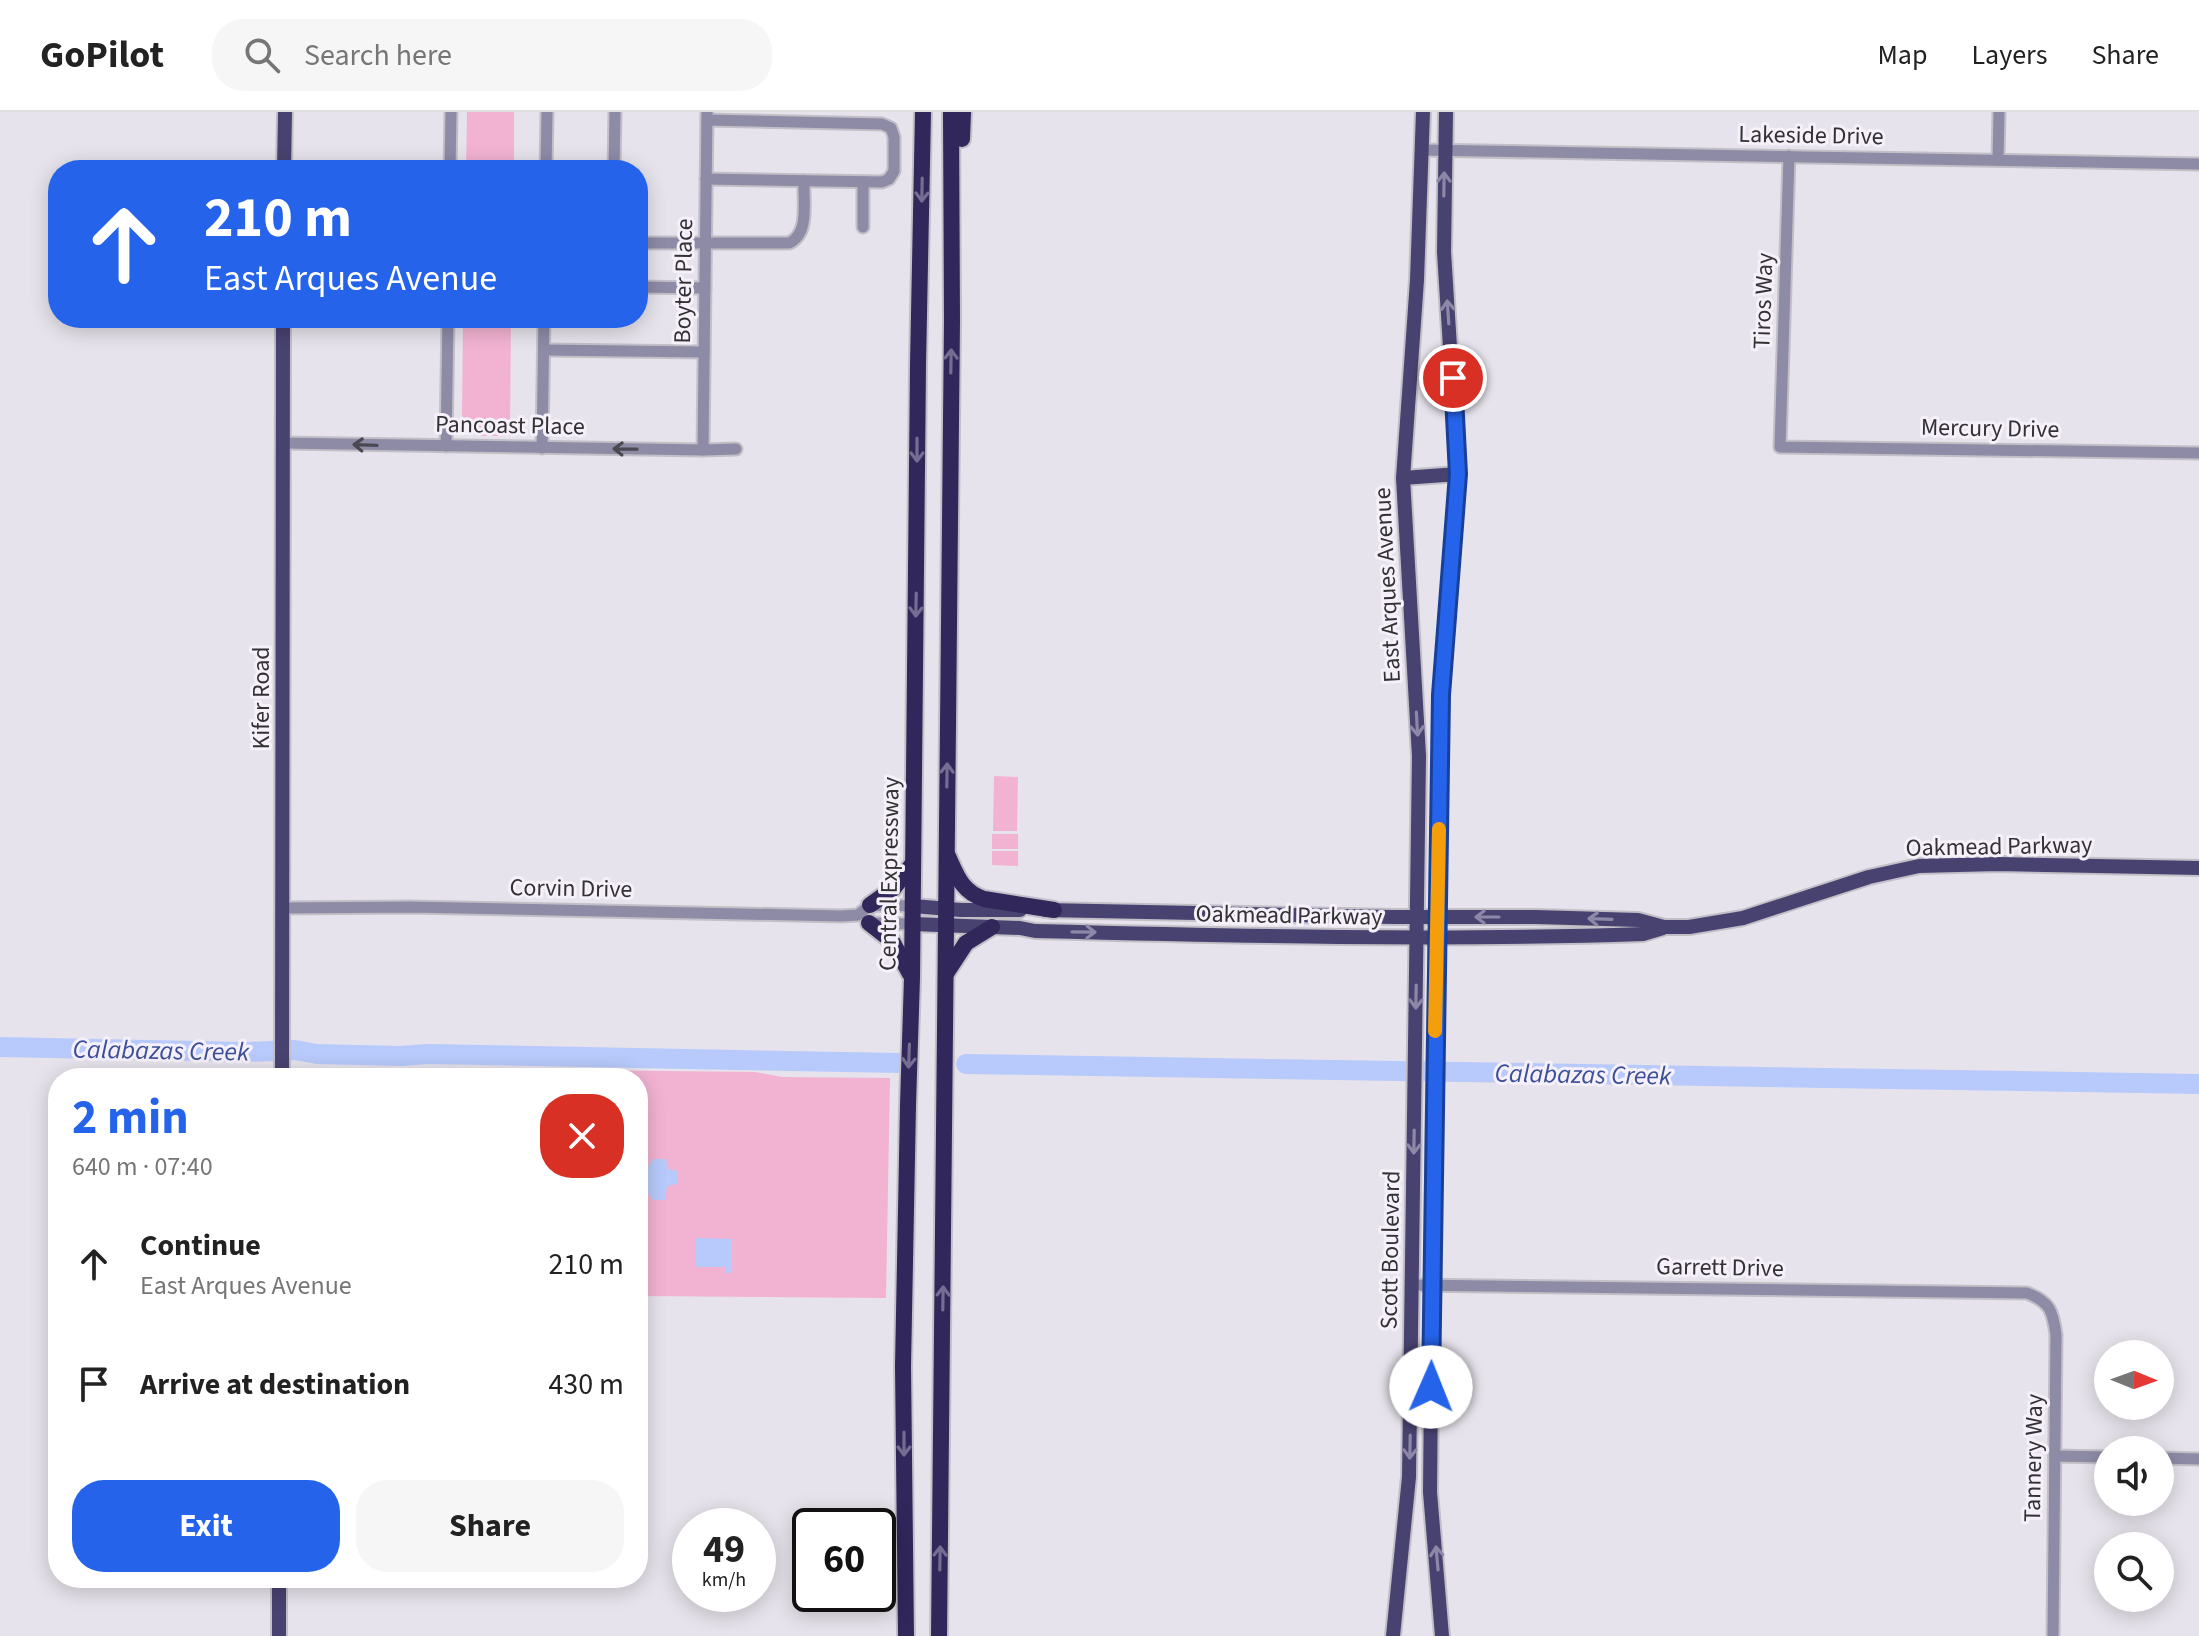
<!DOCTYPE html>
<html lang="en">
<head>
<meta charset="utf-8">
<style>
  :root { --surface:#fff; --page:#f6f6f6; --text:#222; --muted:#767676; --line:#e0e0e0; --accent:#2563eb }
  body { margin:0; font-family:"Source Sans 3",sans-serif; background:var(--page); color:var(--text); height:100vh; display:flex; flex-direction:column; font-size:30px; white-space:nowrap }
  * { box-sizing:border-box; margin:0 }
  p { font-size:26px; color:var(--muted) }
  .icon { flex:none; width:44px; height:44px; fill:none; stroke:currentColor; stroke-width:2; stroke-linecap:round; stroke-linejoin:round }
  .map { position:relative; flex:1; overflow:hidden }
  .side { position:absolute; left:48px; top:956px; width:600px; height:520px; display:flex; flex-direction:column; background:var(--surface); border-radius:32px; box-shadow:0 4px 20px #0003 }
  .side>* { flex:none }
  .guide { position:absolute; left:48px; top:48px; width:600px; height:168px; border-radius:32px; box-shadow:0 4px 20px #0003; background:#2563eb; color:#fff; overflow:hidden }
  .needle { width:52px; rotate:91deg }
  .controls { position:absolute; left:2094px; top:1228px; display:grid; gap:16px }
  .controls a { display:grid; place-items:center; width:80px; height:80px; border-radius:50%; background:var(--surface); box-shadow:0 4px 20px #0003; font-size:40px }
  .speed { position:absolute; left:672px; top:1396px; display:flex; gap:16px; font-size:40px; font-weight:700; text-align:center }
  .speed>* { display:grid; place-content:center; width:104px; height:104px; border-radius:50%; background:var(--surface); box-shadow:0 4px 20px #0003; line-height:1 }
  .speed small { font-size:20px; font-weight:400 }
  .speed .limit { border:4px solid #111; border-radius:12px; background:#fff; color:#111 }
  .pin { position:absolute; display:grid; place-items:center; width:68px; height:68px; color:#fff; margin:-34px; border:4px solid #fff; border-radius:50%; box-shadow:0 2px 8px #0007 }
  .me { position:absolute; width:88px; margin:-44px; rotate:1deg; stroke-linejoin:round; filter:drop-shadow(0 0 6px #0008) }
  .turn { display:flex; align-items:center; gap:28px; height:168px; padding:0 24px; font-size:36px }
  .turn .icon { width:104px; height:104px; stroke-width:2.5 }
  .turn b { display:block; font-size:56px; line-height:68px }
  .round { display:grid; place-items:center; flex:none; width:84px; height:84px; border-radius:32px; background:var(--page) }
  .overview { display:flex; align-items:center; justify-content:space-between; height:136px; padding:0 24px }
  h1 { font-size:48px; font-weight:700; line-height:60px; color:var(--accent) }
  .primary-button { display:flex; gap:16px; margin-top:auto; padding:16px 24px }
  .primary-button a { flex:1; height:92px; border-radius:32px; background:var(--accent); color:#fff; font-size:32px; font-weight:700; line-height:92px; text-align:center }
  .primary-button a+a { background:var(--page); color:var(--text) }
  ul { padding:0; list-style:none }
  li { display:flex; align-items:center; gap:24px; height:120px; padding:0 24px }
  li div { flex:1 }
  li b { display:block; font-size:30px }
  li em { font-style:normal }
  header { display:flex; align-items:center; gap:48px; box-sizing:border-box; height:112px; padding:0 40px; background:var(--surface); border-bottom:2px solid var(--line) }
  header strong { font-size:38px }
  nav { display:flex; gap:44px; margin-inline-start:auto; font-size:28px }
  .search { width:560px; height:72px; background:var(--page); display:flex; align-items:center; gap:20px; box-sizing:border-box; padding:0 28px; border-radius:32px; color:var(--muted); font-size:30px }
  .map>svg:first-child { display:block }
</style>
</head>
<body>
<header>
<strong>GoPilot</strong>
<div class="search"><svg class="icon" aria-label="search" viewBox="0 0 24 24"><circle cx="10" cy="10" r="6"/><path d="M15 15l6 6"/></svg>Search here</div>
<nav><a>Map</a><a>Layers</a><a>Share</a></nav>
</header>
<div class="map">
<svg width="2199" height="1524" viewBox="0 0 2199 1524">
  <rect width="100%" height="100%" fill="#e7e3ec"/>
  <g fill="#f2b3d2">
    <polygon points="467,0 514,0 514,58 466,58"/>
    <polygon points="463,206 511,206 510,324 481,324 462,304"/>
    <polygon points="994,664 1018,665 1017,719 993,719"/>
    <rect x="992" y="722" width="26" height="15"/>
    <polygon points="992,739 1018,739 1018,754 992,753"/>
    <polygon points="494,957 755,960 782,965 890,966 886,1186 638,1184 638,966 493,966"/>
  </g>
  <g fill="#b8cafb">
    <path d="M 653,1047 L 666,1047 L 668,1057 L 678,1059 L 677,1072 L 667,1074 L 665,1088 L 653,1088 C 642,1075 643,1060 653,1047 Z"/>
    <polygon points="696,1126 732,1127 732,1161 726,1161 726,1155 696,1155"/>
  </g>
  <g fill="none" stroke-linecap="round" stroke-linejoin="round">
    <g stroke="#b8cafb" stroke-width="20">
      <polyline points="0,935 246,940 295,938 317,942 401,944 428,942 899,951"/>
      <polyline points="966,952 2199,972"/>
    </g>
    <g stroke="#c3bfc7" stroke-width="15">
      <g id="minor">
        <polyline points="1422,38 2199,52"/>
        <polyline points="1789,44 1780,335 2199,341"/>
        <polyline points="1998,48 1999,0"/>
        <polyline points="450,58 451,0"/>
        <polyline points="546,58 547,0"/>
        <polyline points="614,58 615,0"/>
        <polyline points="706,67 882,70 889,67 894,59 894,25 891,16 882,12 707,8"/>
        <polyline points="863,115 863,70"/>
        <path d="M 638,131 L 789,131 C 810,122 803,89 804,69"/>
        <polyline points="638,175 705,176"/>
        <polyline points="544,238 704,240"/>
        <polyline points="283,331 703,338 736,337"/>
        <polyline points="446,334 448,206"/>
        <polyline points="542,336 544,206"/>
        <polyline points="703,338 707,0"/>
        <polyline points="283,796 410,795 841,804 858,803 870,793 913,794"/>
        <polyline points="868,811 913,812"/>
        <path d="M 1412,1173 L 2027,1181 C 2050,1190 2053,1199 2056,1223 L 2053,1524"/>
        <polyline points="2055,1344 2108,1345"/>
        <polyline points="2160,1346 2199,1347"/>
      </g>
    </g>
    <g stroke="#c3bfc7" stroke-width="18">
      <g id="major">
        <polyline points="284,58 285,0"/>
        <polyline points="1403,366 1458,362"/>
        <polyline points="913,794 961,798 1020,798"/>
        <polyline points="1045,798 1393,805 1536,805 1638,808 1664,815 1689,815 1743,806 1869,765 1919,754 1998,752 2199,756"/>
        <path d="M 913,812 L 1020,816 L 1035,819 C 1238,824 1441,829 1643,822 L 1663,816"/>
        <polyline points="282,966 283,206"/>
        <polyline points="279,1524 279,1466"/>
        <polyline points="1393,1524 1409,1365 1419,644 1403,366 1417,168 1423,0"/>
        <polyline points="1442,1524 1430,1380 1434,970 1441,583 1458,362 1444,140 1446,0"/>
      </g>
    </g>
    <g stroke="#c3bfc7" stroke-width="20">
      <g id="highway">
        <polyline points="962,27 963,0"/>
        <path d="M 948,744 C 957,764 962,780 984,787 L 1054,798"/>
        <polyline points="870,793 894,776 913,751"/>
        <polyline points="869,811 892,829 910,862"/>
        <polyline points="947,860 966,831 992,815"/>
        <polyline points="906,1524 903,1254 908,993 912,866 918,253 923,0"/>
        <polyline points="939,1524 952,208 951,0"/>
      </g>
    </g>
    <use href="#minor" stroke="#8d8ba6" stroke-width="11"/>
    <use href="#major" stroke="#484270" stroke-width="14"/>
    <use href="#highway" stroke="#31275b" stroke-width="16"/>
  </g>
  <defs><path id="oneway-shaft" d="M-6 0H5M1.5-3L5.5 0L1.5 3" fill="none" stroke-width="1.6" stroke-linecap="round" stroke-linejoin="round" transform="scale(2)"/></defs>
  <g stroke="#8d88a7">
    <use href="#oneway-shaft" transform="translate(1444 72) rotate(-89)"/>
    <use href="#oneway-shaft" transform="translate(1448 200) rotate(-94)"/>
    <use href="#oneway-shaft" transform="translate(1417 612) rotate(87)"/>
    <use href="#oneway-shaft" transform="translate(1487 805) rotate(180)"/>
    <use href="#oneway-shaft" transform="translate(1600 807) rotate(-178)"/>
    <use href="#oneway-shaft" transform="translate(1084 820) rotate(1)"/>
    <use href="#oneway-shaft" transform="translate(1416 885) rotate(91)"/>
    <use href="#oneway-shaft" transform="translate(1414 1030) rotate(91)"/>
    <use href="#oneway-shaft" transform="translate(1410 1335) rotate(91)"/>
    <use href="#oneway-shaft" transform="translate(1437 1446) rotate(-95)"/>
  </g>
  <g stroke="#766d92">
    <use href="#oneway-shaft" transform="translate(922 78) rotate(91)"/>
    <use href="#oneway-shaft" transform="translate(951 249) rotate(-89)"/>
    <use href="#oneway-shaft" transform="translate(917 338) rotate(90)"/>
    <use href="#oneway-shaft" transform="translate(916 493) rotate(91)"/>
    <use href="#oneway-shaft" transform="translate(947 663) rotate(-89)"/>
    <use href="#oneway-shaft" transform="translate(909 944) rotate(92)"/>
    <use href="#oneway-shaft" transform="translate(943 1186) rotate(-89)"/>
    <use href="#oneway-shaft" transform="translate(904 1332) rotate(90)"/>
    <use href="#oneway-shaft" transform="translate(940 1446) rotate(-89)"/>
  </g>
  <g stroke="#4a4850">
    <use href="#oneway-shaft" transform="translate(365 333) rotate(-178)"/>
    <use href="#oneway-shaft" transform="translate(625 337) rotate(-179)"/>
  </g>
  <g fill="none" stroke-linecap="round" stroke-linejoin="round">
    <g stroke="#184099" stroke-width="20">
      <polyline id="route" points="1431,1275 1441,583 1458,362 1453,266"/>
    </g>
    <use href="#route" stroke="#2563eb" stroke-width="14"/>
    <polyline stroke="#f59e0b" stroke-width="14" points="1435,919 1439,717"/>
  </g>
  <g text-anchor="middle" stroke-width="6" stroke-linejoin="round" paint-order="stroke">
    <g font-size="24" fill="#333134" stroke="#f5f0f9">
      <text transform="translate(1811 23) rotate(1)" y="8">Lakeside Drive</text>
      <text transform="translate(683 169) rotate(-89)" y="8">Boyter Place</text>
      <text transform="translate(1763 189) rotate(-88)" y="8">Tiros Way</text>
      <text transform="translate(510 313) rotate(1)" y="8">Pancoast Place</text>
      <text transform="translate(1990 316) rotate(1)" y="8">Mercury Drive</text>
      <text transform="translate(1387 473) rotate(-93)" y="8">East Arques Avenue</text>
      <text transform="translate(261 586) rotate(-90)" y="8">Kifer Road</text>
      <text transform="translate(1999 734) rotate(-1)" y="8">Oakmead Parkway</text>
      <text transform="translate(889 762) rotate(-89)" y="8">Central Expressway</text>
      <text transform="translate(571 776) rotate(1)" y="8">Corvin Drive</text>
      <text transform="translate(1289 803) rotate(1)" y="8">Oakmead Parkway</text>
      <text transform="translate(1390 1138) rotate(-89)" y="8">Scott Boulevard</text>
      <text transform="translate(1720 1155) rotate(1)" y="8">Garrett Drive</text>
      <text transform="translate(2033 1346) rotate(-89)" y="8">Tannery Way</text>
    </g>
    <g font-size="26" font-style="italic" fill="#3a4f97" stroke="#f5f0f9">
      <text transform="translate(161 938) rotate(1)" y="9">Calabazas Creek</text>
      <text transform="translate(1583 962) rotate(1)" y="9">Calabazas Creek</text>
    </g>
  </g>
</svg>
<div class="controls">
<a><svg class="needle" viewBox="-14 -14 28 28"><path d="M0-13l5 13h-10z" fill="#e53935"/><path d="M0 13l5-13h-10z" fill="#767676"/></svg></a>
<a><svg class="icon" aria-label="sound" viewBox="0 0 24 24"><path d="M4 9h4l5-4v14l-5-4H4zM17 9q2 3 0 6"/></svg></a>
<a><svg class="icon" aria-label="search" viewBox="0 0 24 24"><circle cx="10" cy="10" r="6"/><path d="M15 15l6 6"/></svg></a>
</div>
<div class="speed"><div>49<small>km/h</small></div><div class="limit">60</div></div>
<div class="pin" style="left:1453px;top:266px;background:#d93025"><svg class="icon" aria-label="arrive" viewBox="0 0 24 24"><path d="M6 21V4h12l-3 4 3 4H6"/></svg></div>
<svg class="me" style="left:1431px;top:1275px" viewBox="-20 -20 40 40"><circle r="19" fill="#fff"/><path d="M0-13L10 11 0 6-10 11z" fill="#2563eb"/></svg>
<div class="guide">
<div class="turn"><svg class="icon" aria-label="ahead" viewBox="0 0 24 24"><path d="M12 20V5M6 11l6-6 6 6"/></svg><div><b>210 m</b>East Arques Avenue</div></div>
</div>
<section class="side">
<div class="overview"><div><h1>2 min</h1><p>640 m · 07:40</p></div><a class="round" style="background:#d93025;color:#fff"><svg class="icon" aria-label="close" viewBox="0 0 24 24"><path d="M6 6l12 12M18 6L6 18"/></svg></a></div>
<ul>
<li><svg class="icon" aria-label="ahead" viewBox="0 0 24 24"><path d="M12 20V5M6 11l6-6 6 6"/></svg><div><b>Continue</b><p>East Arques Avenue</p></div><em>210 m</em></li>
<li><svg class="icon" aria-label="arrive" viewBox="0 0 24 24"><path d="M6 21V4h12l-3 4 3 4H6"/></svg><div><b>Arrive at destination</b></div><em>430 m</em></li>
</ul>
<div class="primary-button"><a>Exit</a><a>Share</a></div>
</section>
</div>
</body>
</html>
